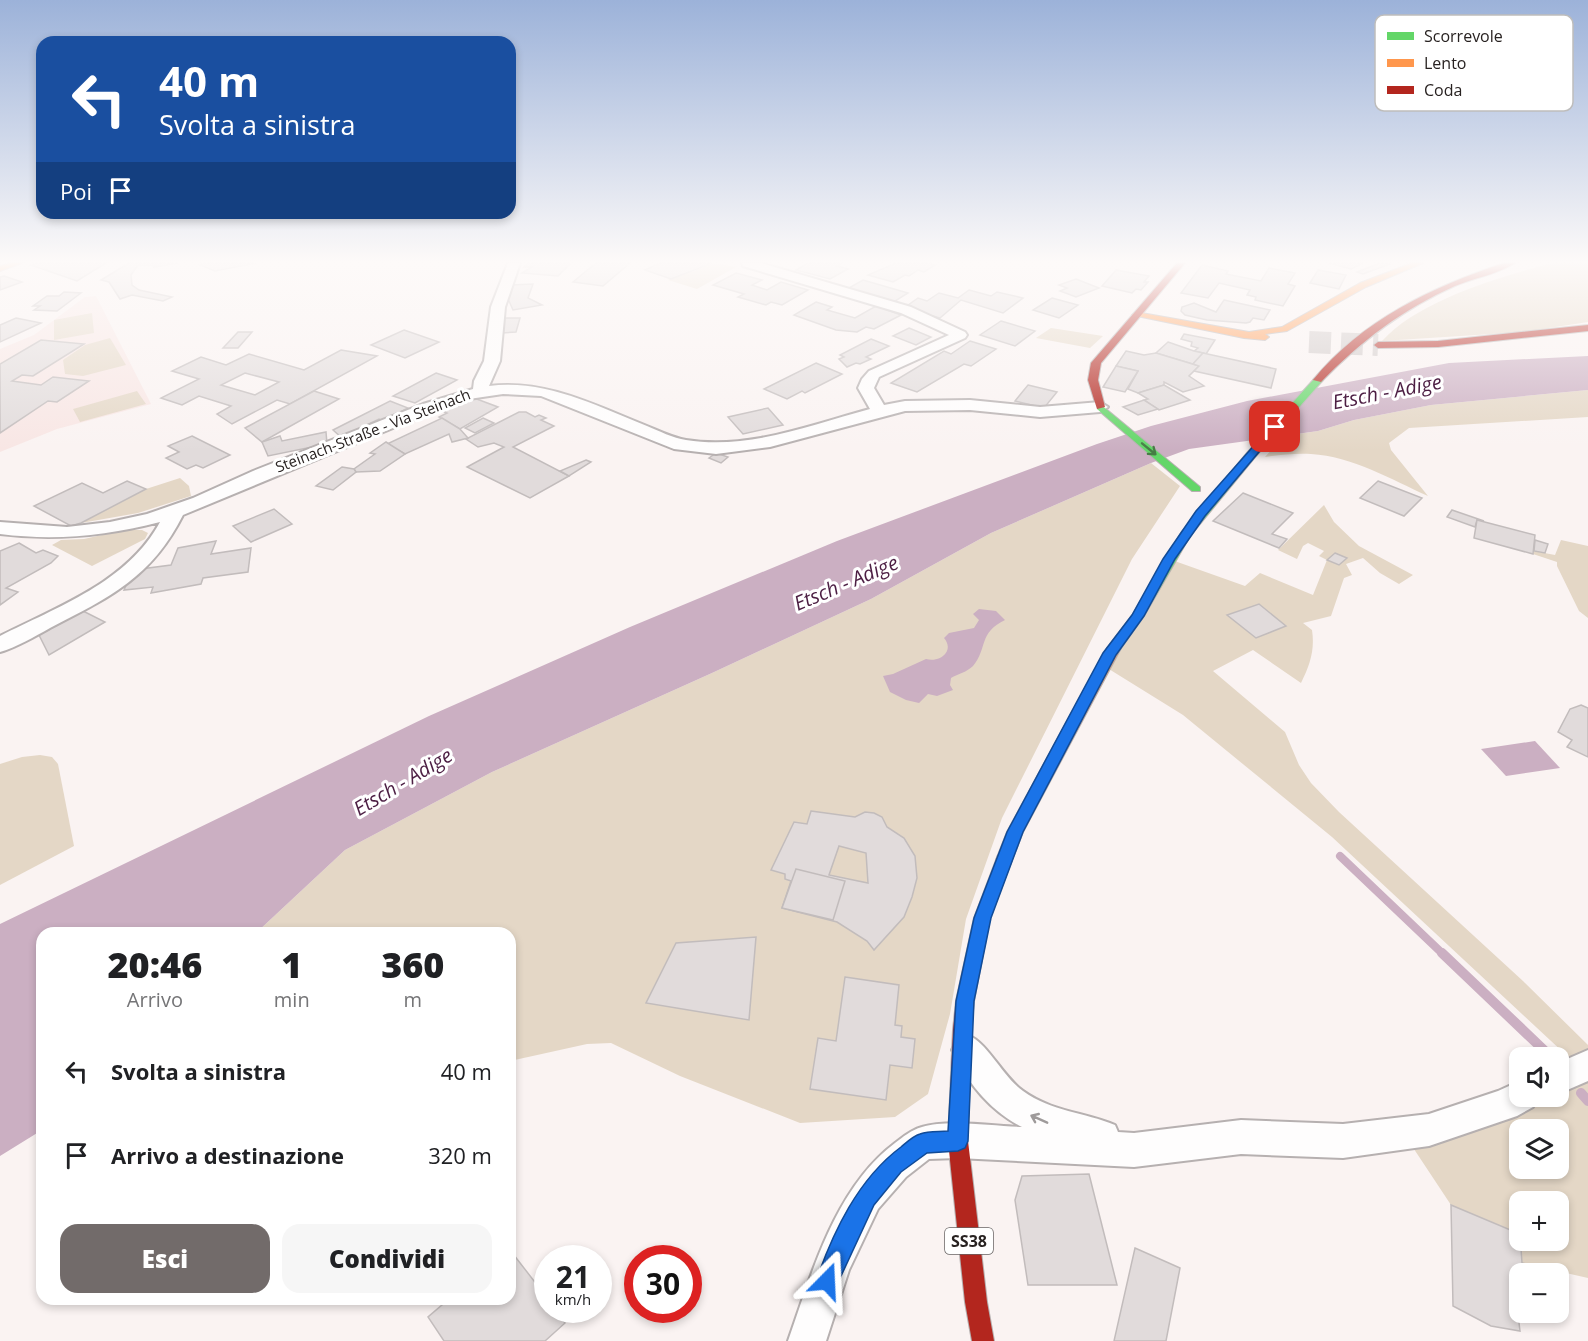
<!DOCTYPE html>
<html lang="it">
<head>
<meta charset="utf-8">
<style>
  :root { --surface:#fff; --page:#f6f6f6; --text:#202124; --muted:#757577; --accent:#726b6a }
  body { margin:0; font-family:"Open Sans",sans-serif; background:var(--page); color:var(--text); height:100vh; display:flex; flex-direction:column; font-size:22px; white-space:nowrap }
  * { box-sizing:border-box; margin:0 }
  p { font-size:20px; color:var(--muted) }
  .icon { flex:none; width:33px; height:33px; fill:none; stroke:currentColor; stroke-width:2; stroke-linecap:round; stroke-linejoin:round }
  .map { position:relative; flex:1; overflow:hidden }
  .panel { position:absolute; left:36px; top:927px; width:480px; height:378px; display:flex; flex-direction:column; background:var(--surface); border-radius:18px; box-shadow:0 3px 9px #0003 }
  .panel>* { flex:none }
  .banner { position:absolute; left:36px; top:36px; width:480px; height:183px; border-radius:18px; box-shadow:0 3px 9px #0003; background:#1a4fa0; color:#fff; overflow:hidden }
  .controls { position:absolute; left:1509px; top:1047px; display:grid; gap:12px }
  .controls a { display:grid; place-items:center; width:60px; height:60px; border-radius:12px; background:var(--surface); box-shadow:0 3px 9px #0003; font-size:30px }
  .speed { position:absolute; left:534px; top:1245px; display:flex; gap:12px; font-size:30px; font-weight:700; text-align:center }
  .speed>* { display:grid; place-content:center; width:78px; height:78px; border-radius:50%; background:var(--surface); box-shadow:0 3px 9px #0003; line-height:1 }
  .speed small { font-size:15px; font-weight:400 }
  .speed .limit { border:9px solid #d22; background:#fff; color:#111 }
  .pin { position:absolute; display:grid; place-items:center; width:51px; height:51px; color:#fff; margin:-26px; border-radius:12px; box-shadow:0 3px 9px #0006 }
  .me { position:absolute; width:66px; margin:-33px; rotate:21deg; stroke-linejoin:round; filter:drop-shadow(0 0 4px #0008) }
  .turn { display:flex; align-items:center; gap:21px; height:126px; padding:0 24px; font-size:27px }
  .turn .icon { width:78px; height:78px; stroke-width:2.5 }
  .turn b { display:block; font-size:42px; line-height:51px }
  .then { display:flex; align-items:center; height:57px; padding:0 24px; background:#0003; gap:12px; font-size:22px }
  .eta { display:flex; justify-content:space-evenly; align-items:center; height:102px; text-align:center }
  .eta b { font-size:36px; font-weight:800; line-height:42px }
  .cta { display:flex; gap:12px; margin-top:auto; padding:12px 24px }
  .cta a { flex:1; height:69px; border-radius:18px; background:var(--accent); color:#fff; font-size:24px; font-weight:800; line-height:69px; text-align:center }
  .cta a+a { background:var(--page); color:var(--text) }
  ul { padding:0; list-style:none }
  li { display:flex; align-items:center; gap:18px; height:84px; padding:0 24px }
  li div { flex:1 }
  li b { display:block; font-size:22px }
  li em { font-style:normal }
  .map>svg:first-child { display:block }
</style>
</head>
<body>
<div class="map">
<svg width="1588" height="1341" viewBox="0 0 1588 1341">
  <rect width="100%" height="100%" fill="#faf3f2"/>
  <polygon fill="#f8e6e4" points="96,296 151,404 57,429 0,452 0,349 34,335 85,297"/>
  <g fill="#e4d7c6" fill-rule="evenodd">
    <polygon points="712,263 736,267 697,289 668,280 687,271 692,272"/>
    <path d="M 1553,263 L 1588,263 L 1588,322 L 1523,332 L 1382,341 C 1417,301 1501,276 1553,263 Z"/>
    <polygon points="92,313 94,333 54,340 54,320"/>
    <polygon points="1051,328 1103,336 1090,348 1036,338"/>
    <polygon points="110,338 126,365 83,376 65,374 63,360 85,345"/>
    <path d="M 1588,390 L 1588,417 L 1409,428 L 1389,443 L 1391,450 L 1428,496 C 1392,480 1352,456 1311,454 C 1296,453 1280,455 1265,457 L 1284,436 L 1318,431 L 1354,420 L 1431,405 Z"/>
    <polygon points="137,391 146,404 80,422 73,409"/>
    <polygon points="1151,463 1180,486 1132,559 1002,818 966,919 950,1014 928,1094 895,1117 800,1123 680,1076 611,1043 587,1044 510,1061 510,933 256,933 345,850 492,772 712,673 871,599 991,533"/>
    <polygon points="180,478 189,486 191,496 138,513 81,523 146,489"/>
    <path d="M 1324,505 L 1334,522 L 1359,546 L 1413,575 L 1399,584 L 1380,573 L 1363,558 L 1346,564 L 1352,575 L 1344,578 L 1331,616 L 1303,623 L 1312,630 C 1315,650 1310,665 1301,683 L 1253,650 L 1213,671 L 1285,732 L 1299,765 L 1311,783 L 1339,812 L 1523,981 L 1588,1045 L 1588,1278 L 1522,1263 L 1521,1241 L 1558,1240 L 1558,1202 L 1520,1202 L 1519,1234 L 1451,1205 L 1404,1134 L 1522,1097 L 1558,1096 L 1559,1079 L 1580,1068 L 1332,837 L 1183,715 L 1104,666 L 1169,559 L 1245,586 L 1260,573 L 1313,595 L 1327,560 L 1319,556 L 1324,551 L 1308,543 L 1303,546 L 1297,559 L 1278,550 ZM 1520,1130 L 1558,1130 L 1558,1168 L 1520,1168 Z"/>
    <polygon points="124,530 142,530 148,533 145,539 92,566 52,545 61,540 84,539"/>
    <polygon points="1561,540 1588,546 1588,618 1579,611 1557,566 1557,562 1533,554 1534,551 1555,555"/>
    <polygon points="40,755 52,757 58,764 74,846 0,885 0,764 22,757"/>
  </g>
  <g fill="#cbafc2">
    <polygon points="1588,356 1588,390 1431,405 1354,420 1318,431 1189,449 1151,463 991,533 871,599 712,673 492,772 345,850 256,933 42,933 42,1130 0,1156 0,924 429,716 630,627 837,541 1097,444 1151,426 1247,401 1449,363"/>
    <path d="M 979,609 L 996,611 L 1005,620 C 978,633 988,648 973,666 C 967,672 958,674 951,678 L 950,685 L 953,690 L 937,696 L 928,694 L 919,703 L 906,700 L 890,692 L 883,676 L 893,674 L 926,659 C 940,663 955,651 944,638 L 949,633 L 974,628 L 979,620 L 973,614 Z"/>
    <polygon points="1535,741 1560,768 1506,776 1481,749"/>
  </g>
  <g fill="none" stroke-linecap="round" stroke-linejoin="round">
    <polyline stroke="#cbafc2" stroke-width="8" points="1340,856 1444,955"/>
    <g stroke="#cbafc2" stroke-width="10">
      <polyline points="1442,953 1547,1053"/>
      <polyline points="1581,1093 1588,1101"/>
    </g>
  </g>
  <g fill="#e1dbdb" stroke="#c2bcbc" stroke-width="1.5" fill-rule="evenodd">
    <polygon points="38,263 106,263 77,281 31,265"/>
    <polygon points="129,263 178,263 154,267 155,265 138,265 131,275 132,285 139,290 172,297 163,301 132,295 120,299 109,282 101,280"/>
    <polygon points="204,263 256,263 215,271 200,265"/>
    <polygon points="528,263 571,263 558,276 522,273 532,267 524,267"/>
    <polygon points="596,263 630,263 603,286 573,282"/>
    <polygon points="660,263 712,263 671,279 645,270"/>
    <polygon points="808,263 842,263 837,266 848,269 830,279 796,270"/>
    <polygon points="896,263 926,263 935,265 924,272 918,270 909,276 905,275 893,282 868,275"/>
    <polygon points="1329,263 1363,263 1351,269"/>
    <polygon points="1380,263 1390,264 1363,274 1357,272"/>
    <polygon points="1202,265 1228,271 1226,274 1261,281 1269,268 1295,273 1288,284 1295,286 1283,306 1255,300 1256,297 1247,295 1250,290 1219,283 1208,298 1181,293"/>
    <polygon points="1116,270 1149,276 1144,282 1148,282 1141,290 1136,289 1132,293 1102,286"/>
    <polygon points="1318,270 1346,275 1339,289 1310,283"/>
    <polygon points="736,273 762,280 752,285 767,290 781,282 808,290 782,305 771,302 766,305 738,297 744,294 713,285"/>
    <polygon points="4,276 22,282 0,290 0,277"/>
    <polygon points="1076,279 1099,288 1076,297 1060,291 1067,288 1059,285"/>
    <polygon points="863,280 908,293 892,303 847,289"/>
    <polygon points="533,284 528,298 542,305 513,310 509,301 504,302 510,285"/>
    <polygon points="969,290 991,296 997,292 1023,298 1003,313 961,300 940,318 904,308 918,298 927,301 939,293 958,298"/>
    <polygon points="64,292 81,293 57,311 34,310 40,306 33,306 47,296 59,296"/>
    <polygon points="1052,298 1078,305 1059,318 1033,310"/>
    <polygon points="1224,300 1270,310 1264,320 1253,318 1250,322 1246,323 1207,320 1185,315 1181,311 1182,307 1194,303 1216,312"/>
    <polygon points="816,302 832,307 827,310 855,318 876,306 901,315 874,329 866,327 857,332 836,330 794,315"/>
    <polygon points="16,318 41,323 0,342 0,325"/>
    <polygon points="504,318 520,318 516,332 501,333"/>
    <polygon points="1001,321 1035,331 1015,346 980,335"/>
    <polygon points="909,328 931,337 916,345 893,336"/>
    <polygon points="404,330 439,342 405,358 371,345"/>
    <polygon points="238,332 252,332 238,348 223,348"/>
    <polygon points="1184,334 1215,340 1206,354 1203,353 1194,351 1198,348 1191,346 1192,342 1181,339"/>
    <polygon points="871,339 889,346 866,357 871,359 860,364 856,363 847,367 839,359 844,357 840,355"/>
    <polygon points="41,340 84,344 33,376 22,375 12,381 41,385 53,377 89,381 57,402 48,401 0,433 0,364"/>
    <polygon points="970,341 996,349 971,366 964,364 917,392 891,383 944,351 951,354"/>
    <polygon points="1168,342 1194,351 1203,353 1193,364 1156,353"/>
    <path d="M 341,350 L 377,356 L 290,404 L 277,400 L 232,424 L 217,414 L 231,406 L 199,396 L 182,405 L 161,398 L 199,379 L 172,371 L 201,357 L 226,365 L 249,354 L 304,370 ZM 245,373 L 279,382 L 255,395 L 221,385 Z"/>
    <polygon points="1126,351 1144,355 1156,353 1199,366 1189,376 1204,386 1183,392 1164,382 1164,385 1138,393 1128,389 1138,371 1116,366"/>
    <polygon points="1203,353 1276,369 1271,388 1194,371 1199,366 1193,364"/>
    <polygon points="816,363 842,374 805,393 802,391 787,399 764,389"/>
    <polygon points="1116,366 1138,371 1125,392 1103,387"/>
    <polygon points="436,373 457,380 415,403 393,396"/>
    <polygon points="1028,385 1057,392 1044,408 1015,401"/>
    <polygon points="1164,385 1190,400 1159,410 1144,400 1148,399 1138,393"/>
    <polygon points="314,391 339,399 262,442 245,428"/>
    <polygon points="474,398 498,407 460,429 439,417 447,413 442,411 457,402 463,404"/>
    <polygon points="1144,400 1158,409 1138,415 1123,407"/>
    <polygon points="390,401 408,408 383,421 379,419 341,437 333,430"/>
    <polygon points="768,408 783,425 743,434 728,417"/>
    <polygon points="519,412 526,412 535,417 539,415 546,418 541,420 554,426 513,447 569,476 530,498 467,467 504,447 494,443 478,447 466,439"/>
    <polygon points="442,418 460,429 468,438 452,442 449,434 405,454 387,444"/>
    <polygon points="483,418 494,423 475,433 465,428"/>
    <polygon points="326,432 327,444 268,456 262,442 280,436 282,441"/>
    <polygon points="192,436 230,455 203,468 196,465 187,469 166,458 179,452 168,446"/>
    <polygon points="386,442 405,454 380,471 356,472 354,469 375,454 370,453"/>
    <polygon points="716,453 728,457 721,463 709,458"/>
    <polygon points="586,460 591,462 569,476 560,471"/>
    <polygon points="342,467 354,469 356,472 333,490 316,486"/>
    <polygon points="127,481 146,489 81,523 71,526 34,506 82,483 103,493"/>
    <polygon points="1378,481 1422,498 1404,516 1360,498"/>
    <polygon points="1243,493 1293,513 1272,534 1287,539 1279,548 1213,521"/>
    <polygon points="274,509 292,524 251,542 233,526"/>
    <polygon points="1452,510 1484,521 1477,520 1475,527 1447,517"/>
    <polygon points="1477,520 1535,535 1533,554 1474,538"/>
    <polygon points="1535,540 1548,544 1545,553 1534,551"/>
    <polygon points="216,541 211,554 251,548 248,572 203,578 201,584 151,593 153,587 124,590 133,570 171,565 178,548"/>
    <polygon points="19,543 36,553 43,550 58,556 51,563 6,588 18,592 0,605 0,551"/>
    <polygon points="1335,553 1347,558 1339,565 1327,560"/>
    <polygon points="1259,604 1286,626 1256,638 1227,615"/>
    <polygon points="83,611 105,622 49,655 39,635"/>
    <polygon points="1581,705 1588,708 1588,757 1567,747 1572,740 1558,732 1570,709"/>
    <path d="M 811,811 L 855,817 L 865,812 L 874,813 L 882,817 L 887,827 L 904,838 L 915,856 L 917,878 L 912,897 L 904,917 L 874,950 L 867,941 L 837,922 L 782,908 L 791,881 L 785,879 L 785,874 L 771,870 L 794,822 L 807,824 ZM 839,846 L 866,853 L 868,883 L 829,875 Z"/>
    <polygon points="796,869 845,881 833,920 782,908"/>
    <polygon points="756,937 749,1020 646,1003 676,943"/>
    <polygon points="845,977 899,985 895,1025 902,1026 901,1037 915,1039 912,1068 890,1065 886,1100 810,1089 818,1038 836,1041"/>
    <polygon points="1089,1174 1117,1285 1028,1285 1015,1200 1022,1176"/>
    <polygon points="1451,1205 1520,1234 1522,1263 1543,1269 1543,1274 1520,1274 1520,1299 1516,1298 1520,1331 1491,1326 1453,1306"/>
    <polygon points="1135,1248 1180,1268 1166,1341 1114,1341"/>
    <polygon points="510,1250 548,1299 548,1310 555,1310 565,1323 545,1341 444,1341 428,1317 449,1299 510,1299"/>
  </g>
  <g fill="none" stroke-linecap="round" stroke-linejoin="round">
    <polyline stroke="#d0c9c8" stroke-width="22" stroke-dasharray="22 10" stroke-linecap="butt" points="1309,342 1378,345"/>
    <g stroke="#b6b0b0" stroke-width="4">
      <g id="street">
        <path d="M 508,263 L 520,263 L 505,307 L 500,361 L 489,386 C 546,379 596,406 647,426 C 659,431 673,438 686,440 C 749,450 810,425 870,409 L 858,388 L 862,379 L 869,371 L 949,335 L 901,313 L 743,266 L 742,263 L 761,263 L 911,307 L 965,332 L 967,335 L 965,338 L 879,377 L 874,388 L 884,405 L 905,401 L 970,400 L 1040,407 L 1100,402 L 1108,407 L 1100,412 L 1040,417 L 970,410 L 905,411 L 770,447 L 716,454 L 674,449 L 541,396 L 503,394 L 469,399 L 434,411 L 183,515 C 151,578 110,597 50,628 C 34,637 17,647 0,652 L 0,636 C 57,607 128,582 160,522 C 106,536 55,541 0,534 L 0,522 L 67,527 L 110,522 L 147,514 L 193,498 L 253,471 L 423,404 L 473,389 L 474,381 L 484,361 L 491,307 Z"/>
        <path d="M 968,1035 C 988,1043 1002,1076 1023,1091 C 1052,1112 1084,1112 1115,1125 L 1118,1132 L 1134,1133 L 1241,1120 L 1343,1124 L 1429,1114 L 1498,1091 L 1520,1081 L 1520,1096 L 1538,1096 L 1533,1107 L 1517,1116 L 1429,1146 L 1343,1158 L 1241,1154 L 1134,1167 L 958,1158 L 929,1159 L 906,1177 L 878,1209 L 849,1270 L 826,1341 L 788,1341 C 812,1273 835,1188 895,1143 C 903,1137 911,1130 922,1127 C 947,1119 994,1126 1022,1127 C 990,1111 967,1082 952,1050 L 957,1040 Z"/>
        <polygon points="1588,1050 1588,1081 1558,1094 1558,1063"/>
      </g>
    </g>
    <g stroke="#b6b0b0" stroke-width="2">
      <g id="fast">
        <polygon points="1315,378 1323,380 1255,457 1190,536 1144,616 1119,651 1109,651 1107,648 1133,614 1181,533 1247,453"/>
        <polygon points="1100,404 1200,487 1200,491 1192,491 1097,409 1097,405"/>
      </g>
    </g>
    <g stroke="#b6b0b0" stroke-width="2">
      <g id="slow">
        <polygon points="11,263 22,263 0,271 0,266"/>
        <polygon points="1412,263 1423,263 1366,287 1287,331 1265,334 1269,337 1265,340 1244,338 1132,315 1136,312 1249,332 1282,327 1360,283"/>
        <polygon points="1114,644 1121,648 1023,832 1010,865 1004,866 998,865 996,860 1007,832 1107,648"/>
      </g>
    </g>
    <g stroke="#b6b0b0" stroke-width="2">
      <g id="jam">
        <polygon points="1177,263 1185,263 1101,363 1098,380 1105,407 1097,409 1088,380 1091,363"/>
        <path d="M 1504,263 L 1515,263 C 1499,274 1474,278 1455,286 C 1403,309 1361,341 1321,382 L 1313,380 C 1362,320 1432,287 1504,263 Z"/>
        <polygon points="1588,325 1588,331 1438,347 1378,348 1374,345 1378,342 1438,341"/>
        <polygon points="1004,854 1010,855 1012,860 990,918 974,1001 971,1030 968,1141 987,1302 994,1341 972,1341 965,1302 948,1141 953,1030 956,1001 974,918 996,860 998,855"/>
      </g>
    </g>
    <use href="#street" fill="#fefdfd" fill-rule="evenodd"/>
    <use href="#fast" fill="#63d668" fill-rule="evenodd"/>
    <use href="#slow" fill="#ff974d" fill-rule="evenodd"/>
    <use href="#jam" fill="#b3261e" fill-rule="evenodd"/>
  </g>
  <defs><path id="oneway-shaft" d="M-6 0H5M1.5-3L5.5 0L1.5 3" fill="none" stroke-width="1.6" stroke-linecap="round" stroke-linejoin="round" transform="scale(1.5)"/></defs>
  <use stroke="#467c44" href="#oneway-shaft" transform="translate(1149 449) rotate(39)"/>
  <use stroke="#9e9a9a" href="#oneway-shaft" transform="translate(1039 1119) rotate(-156)"/>
  <linearGradient id="sky" x2="0" y2="1"><stop stop-color="#9cb2d9"/><stop offset="0.58" stop-color="#fdfaf9"/><stop offset="1" stop-color="#fdfaf9" stop-opacity="0"/></linearGradient>
  <rect width="1588" height="451" fill="url(#sky)"/>
  <path fill="#1a73e8" stroke="#114b97" stroke-width="1.5" d="M 1272,425 L 1280,427 L 1205,516 L 1175,559 L 1144,616 L 1116,655 L 1023,832 L 991,918 L 974,1001 L 968,1141 L 965,1148 L 958,1151 L 927,1153 L 901,1172 L 874,1205 L 835,1289 L 827,1293 L 819,1289 L 816,1281 C 833,1232 858,1179 901,1147 C 907,1142 913,1136 920,1134 C 929,1131 939,1132 948,1131 L 956,1001 L 974,918 L 1007,832 L 1103,653 L 1132,615 L 1163,559 L 1196,511 Z"/>
  <g text-anchor="middle" stroke-width="6" stroke-linejoin="round" paint-order="stroke">
    <g font-size="15" fill="#282221" stroke="#fff">
      <text transform="translate(373 431) rotate(-21)" y="5">Steinach-Straße - Via Steinach</text>
    </g>
    <rect fill="#fff" stroke="#686464" stroke-width="1.5" x="945" y="1228" width="48" height="26" rx="4.5"/>
    <g font-size="16" font-weight="bold" fill="#282221">
      <text x="969" y="1247">SS38</text>
    </g>
    <g font-size="20" font-style="italic" fill="#4c1e43" stroke="#fff">
      <text transform="translate(1387 392) rotate(-11)" y="7">Etsch - Adige</text>
      <text transform="translate(846 583) rotate(-23)" y="7">Etsch - Adige</text>
      <text transform="translate(403 782) rotate(-31)" y="7">Etsch - Adige</text>
    </g>
  </g>
  <rect x="1375" y="15" width="198" height="96" rx="9" fill="#fff" stroke="#bebdbc" stroke-width="1.5"/>
  <rect x="1387" y="32" width="27" height="8" fill="#63d668"/>
  <rect x="1387" y="59" width="27" height="8" fill="#ff974d"/>
  <rect x="1387" y="86" width="27" height="8" fill="#b3261e"/>
  <g font-size="16" fill="#282221">
    <text x="1424" y="42">Scorrevole</text>
    <text x="1424" y="69">Lento</text>
    <text x="1424" y="96">Coda</text>
  </g>
</svg>
<div class="controls">
<a><svg class="icon" aria-label="sound" viewBox="0 0 24 24"><path d="M4 9h4l5-4v14l-5-4H4zM17 9q2 3 0 6"/></svg></a>
<a><svg class="icon" aria-label="layers" viewBox="0 0 24 24"><path d="M12 4l9 5-9 5-9-5zM3 14l9 5 9-5"/></svg></a>
<a>+</a>
<a>−</a>
</div>
<div class="speed"><div>21<small>km/h</small></div><div class="limit">30</div></div>
<div class="pin" style="left:1275px;top:427px;background:#d93025"><svg class="icon" aria-label="arrive" viewBox="0 0 24 24"><path d="M6 21V4h12l-3 4 3 4H6"/></svg></div>
<svg class="me" style="left:827px;top:1281px" viewBox="-20 -20 40 40"><path d="M0-17L14 15 0 8-14 15z" fill="#1a73e8" stroke="#fff" stroke-width="4"/></svg>
<div class="banner">
<div class="turn"><svg class="icon" aria-label="left" viewBox="0 0 24 24"><path d="M17 20v-9H6M10 6l-5 5 5 5"/></svg><div><b>40 m</b>Svolta a sinistra</div></div>
<div class="then">Poi<svg class="icon" aria-label="arrive" viewBox="0 0 24 24"><path d="M6 21V4h12l-3 4 3 4H6"/></svg></div>
</div>
<section class="panel">
<div class="eta">
<div><b>20:46</b><p>Arrivo</p></div>
<div><b>1</b><p>min</p></div>
<div><b>360</b><p>m</p></div>
</div>
<ul>
<li><svg class="icon" aria-label="left" viewBox="0 0 24 24"><path d="M17 20v-9H6M10 6l-5 5 5 5"/></svg><div><b>Svolta a sinistra</b></div><em>40 m</em></li>
<li><svg class="icon" aria-label="arrive" viewBox="0 0 24 24"><path d="M6 21V4h12l-3 4 3 4H6"/></svg><div><b>Arrivo a destinazione</b></div><em>320 m</em></li>
</ul>
<div class="cta"><a>Esci</a><a>Condividi</a></div>
</section>
</div>
</body>
</html>
